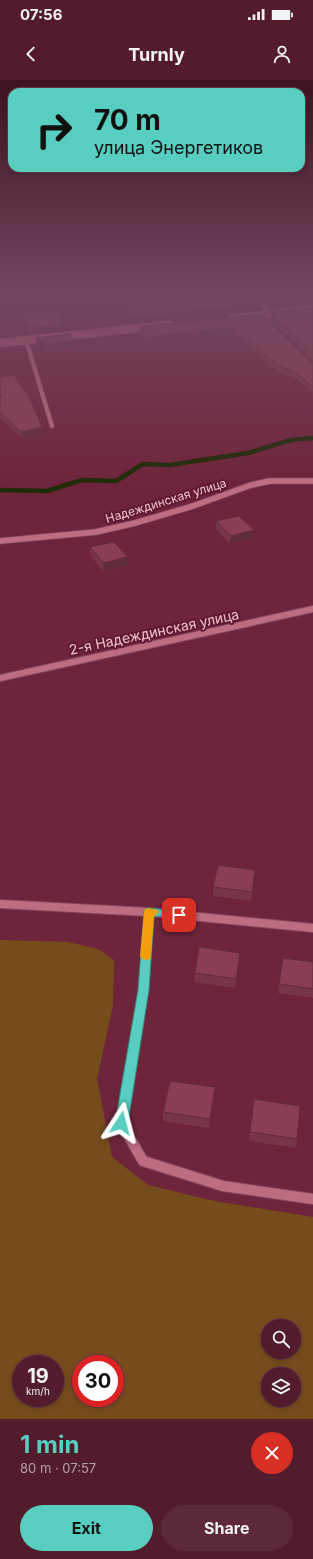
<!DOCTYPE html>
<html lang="en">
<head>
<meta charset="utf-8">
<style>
  :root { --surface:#521c2c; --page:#5c2938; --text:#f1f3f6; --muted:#b5a1a9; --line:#683a48; --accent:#58cec0 }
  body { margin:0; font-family:Inter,sans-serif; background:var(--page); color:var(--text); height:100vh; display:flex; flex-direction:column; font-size:15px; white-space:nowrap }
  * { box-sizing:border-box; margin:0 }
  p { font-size:13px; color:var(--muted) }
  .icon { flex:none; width:22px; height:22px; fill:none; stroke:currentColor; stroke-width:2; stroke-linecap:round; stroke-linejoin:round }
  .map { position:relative; height:1339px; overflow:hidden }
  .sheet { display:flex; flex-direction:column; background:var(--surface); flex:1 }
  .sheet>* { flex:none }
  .guide { position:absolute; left:8px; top:8px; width:297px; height:84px; border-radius:12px; box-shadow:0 2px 6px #0003,0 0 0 1px var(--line); background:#58cec0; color:#111; overflow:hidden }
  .fabs { position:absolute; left:261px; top:1239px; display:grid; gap:8px }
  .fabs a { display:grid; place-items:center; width:40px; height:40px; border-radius:50%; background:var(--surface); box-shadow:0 2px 6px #0003,0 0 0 1px var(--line); font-size:20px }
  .speed { position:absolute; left:12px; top:1275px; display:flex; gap:8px; font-size:20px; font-weight:700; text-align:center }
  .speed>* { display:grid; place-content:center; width:52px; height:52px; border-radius:50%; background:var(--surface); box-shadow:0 2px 6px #0003,0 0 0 1px var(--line); line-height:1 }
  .speed small { font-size:10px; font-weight:400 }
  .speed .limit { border:6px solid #d22; background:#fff; color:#111 }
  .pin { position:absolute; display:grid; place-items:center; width:34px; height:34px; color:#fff; margin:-17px; border-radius:8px; box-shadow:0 2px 6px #0006 }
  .me { position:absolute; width:44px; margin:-22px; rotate:9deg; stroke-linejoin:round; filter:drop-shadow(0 0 3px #0008) }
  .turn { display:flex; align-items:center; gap:14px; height:84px; padding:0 20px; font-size:18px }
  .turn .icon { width:52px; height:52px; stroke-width:2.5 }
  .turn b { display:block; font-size:28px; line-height:34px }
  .round { display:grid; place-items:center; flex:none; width:42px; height:42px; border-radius:21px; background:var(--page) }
  .head { display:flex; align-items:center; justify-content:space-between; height:68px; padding:0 20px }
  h1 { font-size:24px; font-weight:700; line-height:30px; color:var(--accent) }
  .cta { display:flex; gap:8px; margin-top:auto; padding:8px 20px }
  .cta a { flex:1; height:46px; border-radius:24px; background:var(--accent); color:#111; font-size:16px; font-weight:700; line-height:46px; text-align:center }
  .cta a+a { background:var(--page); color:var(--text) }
  .status { display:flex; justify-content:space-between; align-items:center; height:28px; padding:0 20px; background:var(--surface); direction:ltr }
  .status svg { height:11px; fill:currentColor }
  header { display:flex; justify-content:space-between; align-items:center; height:52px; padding:0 20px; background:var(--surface); font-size:18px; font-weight:700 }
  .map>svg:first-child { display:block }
</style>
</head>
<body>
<div class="status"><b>07:56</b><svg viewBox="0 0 49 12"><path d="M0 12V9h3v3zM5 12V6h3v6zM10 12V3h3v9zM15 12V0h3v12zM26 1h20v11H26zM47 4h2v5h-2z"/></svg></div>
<header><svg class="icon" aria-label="back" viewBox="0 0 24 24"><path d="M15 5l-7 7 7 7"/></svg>Turnly<svg class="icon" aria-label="person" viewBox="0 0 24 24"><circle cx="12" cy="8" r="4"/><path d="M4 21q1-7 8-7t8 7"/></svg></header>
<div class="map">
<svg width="313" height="1339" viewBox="0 0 313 1339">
  <rect width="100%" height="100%" fill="#6e253b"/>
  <path fill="#774c1d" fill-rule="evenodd" d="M 0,860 L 68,862 L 98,869 L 114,880 L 113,925 L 97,999 L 112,1077 L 148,1105 L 214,1121 L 313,1137 L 313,1339 L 0,1339 ZM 268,1246 L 294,1246 L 294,1272 L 268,1272 ZM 21,1284 L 55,1284 L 55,1318 L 21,1318 ZM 81,1284 L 115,1284 L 115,1318 L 81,1318 ZM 268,1294 L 294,1294 L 294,1320 L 268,1320 Z"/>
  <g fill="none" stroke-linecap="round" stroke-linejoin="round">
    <polyline stroke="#202b07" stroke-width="4.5" points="0,410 47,411 82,400 116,401 143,384 170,385 248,373 291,360 313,358"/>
    <g stroke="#86475c" stroke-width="5">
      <g id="minor-far4">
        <polyline points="252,214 268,231 265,238"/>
        <polyline points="26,260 52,346"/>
      </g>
    </g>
    <g stroke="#86475c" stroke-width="7">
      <polyline id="minor-far3" points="0,461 96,452 135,443 193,426 251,405 270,401 313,401"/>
    </g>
    <g stroke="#86475c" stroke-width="8">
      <polyline id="minor-far2" points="0,598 313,529"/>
    </g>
    <g stroke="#86475c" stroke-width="10">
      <g id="minor-far1">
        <polyline points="0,824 149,832 313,848"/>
        <polyline points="128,1004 143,910 149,832"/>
      </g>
    </g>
    <g stroke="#86475c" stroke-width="12">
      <polyline id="minor" points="128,1003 121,1043 143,1081 223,1106 313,1119"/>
    </g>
    <g stroke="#86475c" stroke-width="2">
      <g id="major">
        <polygon points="313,225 313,233 234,242 230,241 228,238 230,235 234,234"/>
        <polygon points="170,241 174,242 176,245 174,248 0,267 0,259"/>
      </g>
    </g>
    <use href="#minor-far4" stroke="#be6d80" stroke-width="4"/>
    <use href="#minor-far3" stroke="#be6d80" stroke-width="5.5"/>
    <use href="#minor-far2" stroke="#be6d80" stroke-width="6"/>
    <use href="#minor-far1" stroke="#be6d80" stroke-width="8"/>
    <use href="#minor" stroke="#be6d80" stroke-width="10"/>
    <use href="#major" fill="#c1617a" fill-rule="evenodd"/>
  </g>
  <g fill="#773547">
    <polygon points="202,214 253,214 262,223 261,229 133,243 126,233 126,228 206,218"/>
    <polygon points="257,214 303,214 306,224 270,228"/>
    <polygon points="313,228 313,281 271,239 271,233"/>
    <polygon points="23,234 63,244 63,251 31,254 24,240"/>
    <polygon points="262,234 311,282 313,283 313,313 295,298 275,290 233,253 147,263 140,253 140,247"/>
    <polygon points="36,258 75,268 48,270 46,267 38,268 36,265"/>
    <polygon points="0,297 43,354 22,358 0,338"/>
    <polygon points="216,441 254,458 230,464 216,449"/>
    <polygon points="90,467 128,485 103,491 90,475"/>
    <polygon points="255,790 255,799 251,821 213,816 213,807"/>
    <polygon points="240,873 240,882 235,908 194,902 195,893"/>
    <polygon points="313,882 313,918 278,913 279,904"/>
    <polygon points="214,1017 209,1048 163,1041 163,1032"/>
    <polygon points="250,1052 297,1059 296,1068 249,1061"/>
  </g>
  <g fill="#612b3a">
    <polygon points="307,219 306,224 270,228 270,222"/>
    <polygon points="262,223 261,229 133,243 133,237"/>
    <polygon points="63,244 63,251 31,254 31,248"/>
    <polygon points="234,247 233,253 147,263 147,257"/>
    <polygon points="46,260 46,267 38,268 38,261"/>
    <polygon points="74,261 75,268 48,270 48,264"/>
    <polygon points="42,347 43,354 22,358 21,352"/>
    <polygon points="254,450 254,458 230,464 231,456"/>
    <polygon points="128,477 128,485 103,491 103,483"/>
    <polygon points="255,790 255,799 251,821 252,812"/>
    <polygon points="240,873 240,882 235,908 236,899"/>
    <polygon points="215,1007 214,1017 209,1048 210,1039"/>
  </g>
  <g fill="#8a3e53" stroke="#612b3a">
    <polygon points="208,214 253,214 262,223 133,237 126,228 210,217"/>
    <polygon points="263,214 303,214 307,219 270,222"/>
    <polygon points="313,228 313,274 271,233"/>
    <polygon points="54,230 63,244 31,248 23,234"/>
    <polygon points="262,234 311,282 313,283 313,307 295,292 275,283 234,247 147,257 140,247"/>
    <polygon points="70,254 74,261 48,264 46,260 38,261 36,258"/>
    <polygon points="14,295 25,312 27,312 42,347 21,352 0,332 0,317 2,317 0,314 0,297"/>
    <polygon points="239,436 254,450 231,456 216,441"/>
    <polygon points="114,462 128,477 103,483 90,467"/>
    <polygon points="218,785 255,790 252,812 213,807"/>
    <polygon points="199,867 240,873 236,899 195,893"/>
    <polygon points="283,878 313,882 313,909 279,904"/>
    <polygon points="170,1001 215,1007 210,1039 163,1032"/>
    <polygon points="254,1019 300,1026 297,1059 250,1052"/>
  </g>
  <linearGradient id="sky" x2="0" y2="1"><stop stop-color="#3c1420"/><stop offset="0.53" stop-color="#734660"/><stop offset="1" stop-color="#734660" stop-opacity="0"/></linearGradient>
  <rect width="313" height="402" fill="url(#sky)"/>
  <polygon fill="#58cec0" stroke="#39867d" points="149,828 179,831 183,832 184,835 183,838 179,839 154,836 149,910 128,1043 126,1047 121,1049 117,1047 115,1043 138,910 144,832 145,829"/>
  <polygon fill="#f59e0b" points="149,828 157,830 159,832 154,836 151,876 150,879 146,880 142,879 140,876 144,832 145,829"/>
  <g text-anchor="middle" stroke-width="4" stroke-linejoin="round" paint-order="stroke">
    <g font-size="12" fill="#f1c4cd" stroke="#611931">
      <text transform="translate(166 421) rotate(-17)" y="4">Надеждинская улица</text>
    </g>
    <g font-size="14" fill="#f1c4cd" stroke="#611931">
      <text transform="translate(154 552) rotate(-12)" y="5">2-я Надеждинская улица</text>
    </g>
  </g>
</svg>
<div class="fabs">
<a><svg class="icon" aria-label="search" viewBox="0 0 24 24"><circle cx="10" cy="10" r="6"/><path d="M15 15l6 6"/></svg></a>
<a><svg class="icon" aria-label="layers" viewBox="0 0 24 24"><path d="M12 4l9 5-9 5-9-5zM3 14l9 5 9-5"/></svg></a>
</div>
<div class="speed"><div>19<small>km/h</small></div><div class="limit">30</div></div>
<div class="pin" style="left:179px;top:835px;background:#d93025"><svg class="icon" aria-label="arrive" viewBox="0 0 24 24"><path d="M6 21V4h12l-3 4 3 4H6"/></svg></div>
<svg class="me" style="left:121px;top:1043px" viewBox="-20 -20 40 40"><path d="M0-17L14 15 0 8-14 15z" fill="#58cec0" stroke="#fff" stroke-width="4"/></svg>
<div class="guide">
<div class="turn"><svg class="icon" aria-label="right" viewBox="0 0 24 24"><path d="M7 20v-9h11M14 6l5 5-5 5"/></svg><div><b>70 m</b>улица Энергетиков</div></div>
</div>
</div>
<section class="sheet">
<div class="head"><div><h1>1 min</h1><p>80 m · 07:57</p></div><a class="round" style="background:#d93025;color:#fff"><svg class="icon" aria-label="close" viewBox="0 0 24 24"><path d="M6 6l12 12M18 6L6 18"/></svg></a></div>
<div class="cta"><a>Exit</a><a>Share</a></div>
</section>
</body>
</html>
